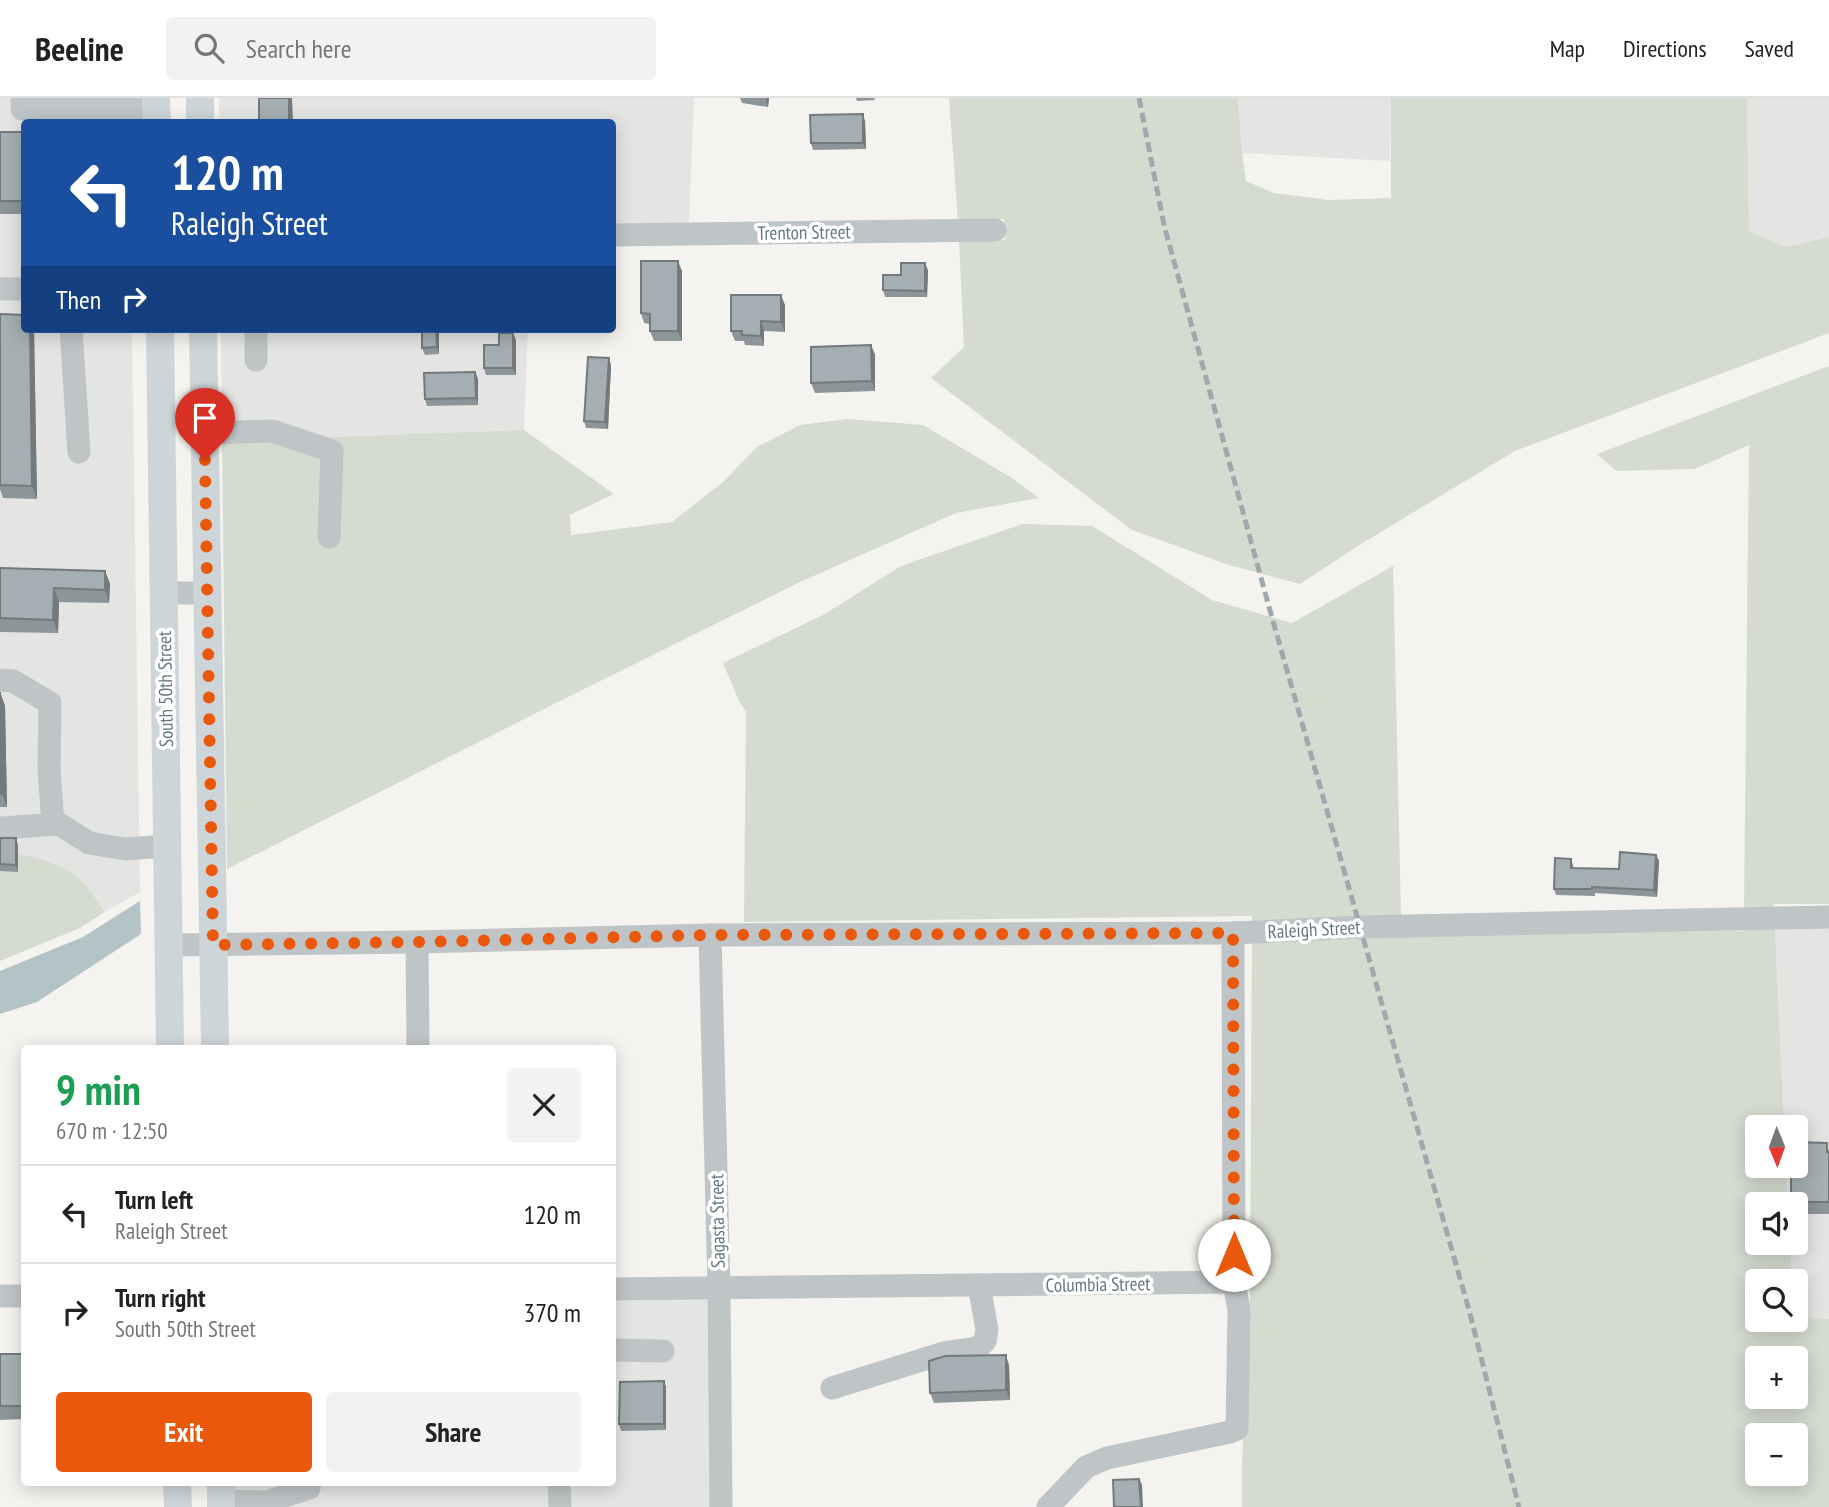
<!DOCTYPE html>
<html lang="en">
<head>
<meta charset="utf-8">
<style>
  :root { --surface:#fff; --page:#f2f2f2; --text:#222; --muted:#767676; --line:#e0e0e0; --accent:#ea580c }
  body { margin:0; font-family:"PT Sans Narrow",sans-serif; background:var(--page); color:var(--text); height:100vh; display:flex; flex-direction:column; font-size:26px; white-space:nowrap }
  * { box-sizing:border-box; margin:0 }
  p { font-size:23px; color:var(--muted) }
  .icon { flex:none; width:38px; height:38px; fill:none; stroke:currentColor; stroke-width:2; stroke-linecap:round; stroke-linejoin:round }
  .map { position:relative; flex:1; overflow:hidden }
  .details { position:absolute; left:21px; top:947px; width:595px; height:441px; display:flex; flex-direction:column; background:var(--surface); border-radius:7px; box-shadow:0 4px 18px #0003 }
  .details>* { flex:none }
  .hud { position:absolute; left:21px; top:21px; width:595px; height:214px; border-radius:7px; box-shadow:0 4px 18px #0003; background:#1a4fa0; color:#fff; overflow:hidden }
  .needle { width:46px; rotate:179deg }
  .tools { position:absolute; left:1745px; top:1017px; display:grid; gap:14px }
  .tools a { display:grid; place-items:center; width:63px; height:63px; border-radius:7px; background:var(--surface); box-shadow:0 4px 18px #0003; font-size:35px }
  .pin { position:absolute; display:grid; place-items:center; width:60px; height:60px; color:#fff; margin:-72px -30px; border-radius:50% 50% 50% 0; rotate:-45deg; box-shadow:0 0 7px #0007 }
  .pin .icon { rotate:45deg }
  .me { position:absolute; width:77px; margin:-38px; rotate:0deg; stroke-linejoin:round; filter:drop-shadow(0 0 5px #0008) }
  .turn { display:flex; align-items:center; gap:24px; height:147px; padding:0 35px; font-size:32px }
  .turn .icon { width:91px; height:91px; stroke-width:2.5 }
  .turn b { display:block; font-size:49px; line-height:60px }
  .then { display:flex; align-items:center; height:66px; padding:0 35px; background:#0003; gap:14px; font-size:26px }
  .round { display:grid; place-items:center; flex:none; width:74px; height:74px; border-radius:7px; background:var(--page) }
  .head { display:flex; align-items:center; justify-content:space-between; height:119px; padding:0 35px }
  h1 { font-size:42px; font-weight:600; line-height:52px; color:#1e9e55 }
  .button { display:flex; gap:14px; margin-top:auto; padding:14px 35px }
  .button a { flex:1; height:80px; border-radius:7px; background:var(--accent); color:#fff; font-size:28px; font-weight:600; line-height:80px; text-align:center }
  .button a+a { background:var(--page); color:var(--text) }
  ul { padding:0; list-style:none }
  li { display:flex; align-items:center; gap:21px; height:98px; padding:0 35px; border-top:2px solid var(--line) }
  li div { flex:1 }
  li b { display:block; font-size:26px }
  li em { font-style:normal }
  header { display:flex; align-items:center; gap:42px; box-sizing:border-box; height:98px; padding:0 35px; background:var(--surface); border-bottom:2px solid var(--line) }
  header strong { font-size:33px }
  nav { display:flex; gap:38px; margin-inline-start:auto; font-size:24px }
  .search { width:490px; height:63px; background:var(--page); display:flex; align-items:center; gap:18px; box-sizing:border-box; padding:0 24px; border-radius:7px; color:var(--muted); font-size:26px }
  .map>svg:first-child { display:block }
</style>
</head>
<body>
<header>
<strong>Beeline</strong>
<div class="search"><svg class="icon" aria-label="search" viewBox="0 0 24 24"><circle cx="10" cy="10" r="6"/><path d="M15 15l6 6"/></svg>Search here</div>
<nav><a>Map</a><a>Directions</a><a>Saved</a></nav>
</header>
<div class="map">
<svg width="1829" height="1409" viewBox="0 0 1829 1409">
  <rect width="100%" height="100%" fill="#f4f3ef"/>
  <g fill="#e4e5e3">
    <polygon points="0,0 129,0 129,24 24,24 24,180 0,181"/>
    <polygon points="219,0 694,0 689,125 613,126 612,24 219,24"/>
    <polygon points="1238,0 1391,0 1390,63 1242,55"/>
    <polygon points="1747,0 1829,0 1829,139 1785,149 1749,133"/>
    <polygon points="0,202 24,202 24,231 132,231 140,794 105,814 82,783 0,756"/>
    <polygon points="221,231 528,231 524,332 222,343"/>
    <polygon points="1829,829 1829,1221 1794,1222 1796,1183 1792,1183 1790,1145 1796,1144 1796,1106 1788,1106 1786,1068 1796,1068 1796,1029 1784,1029 1775,831"/>
    <polygon points="702,1201 710,1203 711,1409 235,1409 235,1384 612,1384 613,1202"/>
  </g>
  <g fill="#d6dbd0" fill-rule="evenodd">
    <polygon points="949,0 1238,0 1242,55 1246,83 1274,95 1329,102 1391,100 1391,0 1747,0 1749,133 1785,149 1829,139 1829,235 1515,353 1361,446 1300,486 1229,467 1132,432 931,280 964,249 959,143 1005,142 1004,121 958,122"/>
    <polygon points="1829,268 1829,806 1774,806 1773,809 1744,810 1749,347 1695,371 1616,373 1597,356"/>
    <polygon points="848,321 923,327 1012,380 1039,400 956,415 800,484 552,607 227,771 222,343 524,332 614,396 570,417 571,437 672,424 723,384 757,349 800,327"/>
    <polygon points="1022,426 1092,428 1212,502 1292,525 1393,468 1401,818 1252,823 1252,818 744,824 746,614 739,603 723,565 823,517 901,468"/>
    <path d="M 0,756 C 28,755 61,764 82,783 C 91,792 98,805 105,814 L 80,830 L 0,863 Z"/>
    <path d="M 1743,831 L 1775,831 L 1784,1029 L 1757,1029 L 1757,1068 L 1786,1068 L 1788,1106 L 1757,1106 L 1757,1144 L 1790,1145 L 1792,1183 L 1757,1183 L 1757,1222 L 1829,1221 L 1829,1409 L 1242,1409 L 1242,1369 L 1250,1196 L 1252,845 C 1416,837 1579,833 1743,833 ZM 1757,1260 L 1796,1260 L 1796,1298 L 1757,1298 ZM 1757,1337 L 1796,1337 L 1796,1376 L 1757,1376 Z"/>
  </g>
  <polygon fill="#b4c4c6" points="140,803 141,836 37,904 0,916 0,873 83,839"/>
  <g fill="none" stroke-linecap="round" stroke-linejoin="round">
    <g stroke="#bfc4c6" stroke-width="23">
      <polyline points="22,0 22,11 157,11"/>
      <polyline points="612,137 995,132"/>
      <polyline points="0,191 24,191"/>
      <polyline points="71,231 79,354"/>
      <polyline points="256,231 256,262"/>
      <polyline points="205,335 272,333 332,353 329,439"/>
      <polyline points="163,495 207,495"/>
      <polyline points="0,582 13,583 50,605 49,671 53,726"/>
      <polyline points="0,730 59,726 89,745 125,751 167,748"/>
      <polyline points="710,837 719,1190 721,1409"/>
      <polyline points="417,844 418,950"/>
      <polyline points="169,847 417,844 710,837 1233,835 1360,829 1829,819"/>
      <polyline points="612,1191 1234,1184 1233,835"/>
      <polyline points="0,1198 24,1198"/>
      <polyline points="612,1252 663,1253"/>
      <polyline points="832,1290 944,1255 978,1250 985,1243 987,1232 979,1187"/>
      <polyline points="559,1384 560,1409"/>
      <polyline points="221,1403 267,1404"/>
      <polyline points="267,1409 267,1404 309,1390 310,1384"/>
      <polyline points="1048,1409 1086,1369 1107,1360 1230,1334 1237,1331 1239,1212 1234,1184"/>
    </g>
    <g stroke="#cdd5d8" stroke-width="28">
      <polyline points="156,0 157,24"/>
      <polyline points="200,0 200,24"/>
      <polyline points="160,231 170,950"/>
      <polyline points="203,231 215,950"/>
      <polyline points="177,1384 178,1409"/>
      <polyline points="221,1384 221,1409"/>
    </g>
    <polyline stroke="#9fa8ac" stroke-width="5" stroke-dasharray="10 5" stroke-linecap="butt" points="1139,0 1164,127 1271,516 1469,1212 1519,1409"/>
  </g>
  <g fill="#8c9699">
    <polygon points="740,0 769,0 768,9 742,5"/>
    <polygon points="856,0 874,0 875,2 857,3"/>
    <polygon points="865,23 866,51 813,52 811,45"/>
    <rect x="0" y="34" width="24" height="82"/>
    <polygon points="928,172 927,199 885,199 883,192 901,177"/>
    <polygon points="682,173 682,243 654,243 650,233 650,226 644,225 641,215"/>
    <polygon points="785,207 785,234 764,233 764,248 745,247 744,243 735,243 731,233"/>
    <polygon points="0,216 24,231 34,231 37,401 3,400 0,391"/>
    <polygon points="439,231 439,256 425,257 422,250"/>
    <polygon points="516,242 516,277 486,277 484,270 499,247"/>
    <polygon points="871,247 875,257 875,293 815,295 811,285"/>
    <polygon points="611,267 608,331 586,330 584,323"/>
    <polygon points="475,274 478,281 478,307 427,308 425,301"/>
    <polygon points="0,470 105,473 110,486 109,505 59,504 58,535 0,534"/>
    <polygon points="0,594 5,608 7,709 0,709"/>
    <polygon points="0,740 18,747 18,774 0,773"/>
    <polygon points="1656,757 1659,763 1657,799 1595,795 1595,798 1556,797 1554,791 1571,761 1574,770 1619,771"/>
    <polygon points="1829,1051 1829,1116 1796,1116 1796,1106 1792,1106 1791,1104"/>
    <polygon points="0,1256 24,1256 24,1321 0,1322"/>
    <polygon points="1009,1267 1010,1302 934,1305 930,1295"/>
    <polygon points="664,1283 666,1289 666,1332 621,1333 619,1326"/>
  </g>
  <g fill="#727a7d">
    <polygon points="289,0 292,0 293,24 289,24"/>
    <polygon points="766,0 769,0 768,9 766,2"/>
    <polygon points="863,16 865,23 866,51 863,45"/>
    <polygon points="678,163 682,173 682,243 678,233"/>
    <polygon points="925,165 928,172 927,199 925,193"/>
    <polygon points="781,197 785,207 785,234 781,224"/>
    <polygon points="761,223 764,233 764,248 761,238"/>
    <polygon points="30,231 34,231 37,401 32,388"/>
    <polygon points="436,231 439,231 439,256 437,249"/>
    <polygon points="513,235 516,242 516,277 513,270"/>
    <polygon points="871,247 875,257 875,293 872,283"/>
    <polygon points="609,260 611,267 608,331 605,324"/>
    <polygon points="475,274 478,281 478,307 476,300"/>
    <polygon points="105,473 110,486 109,505 105,492"/>
    <polygon points="54,490 59,504 58,535 53,522"/>
    <polygon points="0,594 5,608 7,709 2,696"/>
    <polygon points="16,740 18,747 18,774 16,767"/>
    <polygon points="1656,757 1659,763 1657,799 1654,792"/>
    <polygon points="1006,1257 1009,1267 1010,1302 1006,1292"/>
    <polygon points="664,1283 666,1289 666,1332 664,1326"/>
    <polygon points="1139,1381 1142,1387 1143,1409 1141,1409"/>
  </g>
  <g fill="#a3afb2" stroke="#727a7d" stroke-width="2">
    <rect x="259" y="0" width="30" height="24"/>
    <polygon points="863,16 863,45 811,45 810,17"/>
    <rect x="0" y="34" width="24" height="69"/>
    <polygon points="641,163 678,163 678,233 650,233 650,216 641,215"/>
    <polygon points="901,165 925,165 925,193 883,192 883,177 901,177"/>
    <polygon points="731,197 781,197 781,224 761,223 761,238 742,237 742,233 731,233"/>
    <polygon points="0,216 24,217 24,231 30,231 32,388 0,387"/>
    <polygon points="422,231 436,231 437,249 422,250"/>
    <polygon points="499,235 513,235 513,270 484,270 484,247 499,247"/>
    <polygon points="871,247 872,283 811,285 811,249"/>
    <polygon points="588,259 609,260 605,324 584,323"/>
    <polygon points="475,274 476,300 425,301 424,275"/>
    <polygon points="0,470 105,473 105,492 54,490 53,522 0,520"/>
    <polygon points="0,594 2,696 0,696"/>
    <polygon points="0,740 16,740 16,767 0,766"/>
    <polygon points="1620,754 1656,757 1654,792 1592,789 1592,791 1554,791 1555,760 1571,761 1571,770 1619,771"/>
    <polygon points="1796,1044 1827,1045 1827,1054 1829,1054 1829,1104 1791,1104 1791,1068 1796,1068"/>
    <rect x="0" y="1256" width="24" height="52"/>
    <polygon points="1006,1257 1006,1292 930,1295 929,1263 945,1258"/>
    <polygon points="664,1283 664,1326 619,1326 620,1284"/>
    <polygon points="1139,1381 1141,1409 1114,1409 1113,1382"/>
  </g>
  <g fill="none" stroke-linecap="round" stroke-linejoin="round">
    <polyline stroke="#ea580c" stroke-width="12" stroke-dasharray="0 21.6" points="205,362 213,847 417,844 710,837 1233,835 1234,1157"/>
  </g>
  <g text-anchor="middle" stroke-width="7" stroke-linejoin="round" paint-order="stroke">
    <g font-size="19" fill="#627982" stroke="#fff">
      <text transform="translate(804 134) rotate(-1)" y="7">Trenton Street</text>
      <text transform="translate(165 591) rotate(-91)" y="7">South 50th Street</text>
      <text transform="translate(1314 831) rotate(-3)" y="7">Raleigh Street</text>
      <text transform="translate(717 1123) rotate(-91)" y="7">Sagasta Street</text>
      <text transform="translate(1098 1186) rotate(-1)" y="7">Columbia Street</text>
    </g>
  </g>
</svg>
<div class="tools">
<a><svg class="needle" viewBox="-14 -14 28 28"><path d="M0-13l5 13h-10z" fill="#e53935"/><path d="M0 13l5-13h-10z" fill="#767676"/></svg></a>
<a><svg class="icon" aria-label="sound" viewBox="0 0 24 24"><path d="M4 9h4l5-4v14l-5-4H4zM17 9q2 3 0 6"/></svg></a>
<a><svg class="icon" aria-label="search" viewBox="0 0 24 24"><circle cx="10" cy="10" r="6"/><path d="M15 15l6 6"/></svg></a>
<a>+</a>
<a>−</a>
</div>
<div class="pin" style="left:205px;top:362px;background:#d93025"><svg class="icon" aria-label="arrive" viewBox="0 0 24 24"><path d="M6 21V4h12l-3 4 3 4H6"/></svg></div>
<svg class="me" style="left:1234px;top:1157px" viewBox="-20 -20 40 40"><circle r="19" fill="#fff"/><path d="M0-13L10 11 0 6-10 11z" fill="#ea580c"/></svg>
<div class="hud">
<div class="turn"><svg class="icon" aria-label="left" viewBox="0 0 24 24"><path d="M17 20v-9H6M10 6l-5 5 5 5"/></svg><div><b>120 m</b>Raleigh Street</div></div>
<div class="then">Then<svg class="icon" aria-label="right" viewBox="0 0 24 24"><path d="M7 20v-9h11M14 6l5 5-5 5"/></svg></div>
</div>
<section class="details">
<div class="head"><div><h1>9 min</h1><p>670 m · 12:50</p></div><a class="round"><svg class="icon" aria-label="close" viewBox="0 0 24 24"><path d="M6 6l12 12M18 6L6 18"/></svg></a></div>
<ul>
<li><svg class="icon" aria-label="left" viewBox="0 0 24 24"><path d="M17 20v-9H6M10 6l-5 5 5 5"/></svg><div><b>Turn left</b><p>Raleigh Street</p></div><em>120 m</em></li>
<li><svg class="icon" aria-label="right" viewBox="0 0 24 24"><path d="M7 20v-9h11M14 6l5 5-5 5"/></svg><div><b>Turn right</b><p>South 50th Street</p></div><em>370 m</em></li>
</ul>
<div class="button"><a>Exit</a><a>Share</a></div>
</section>
</div>
</body>
</html>
